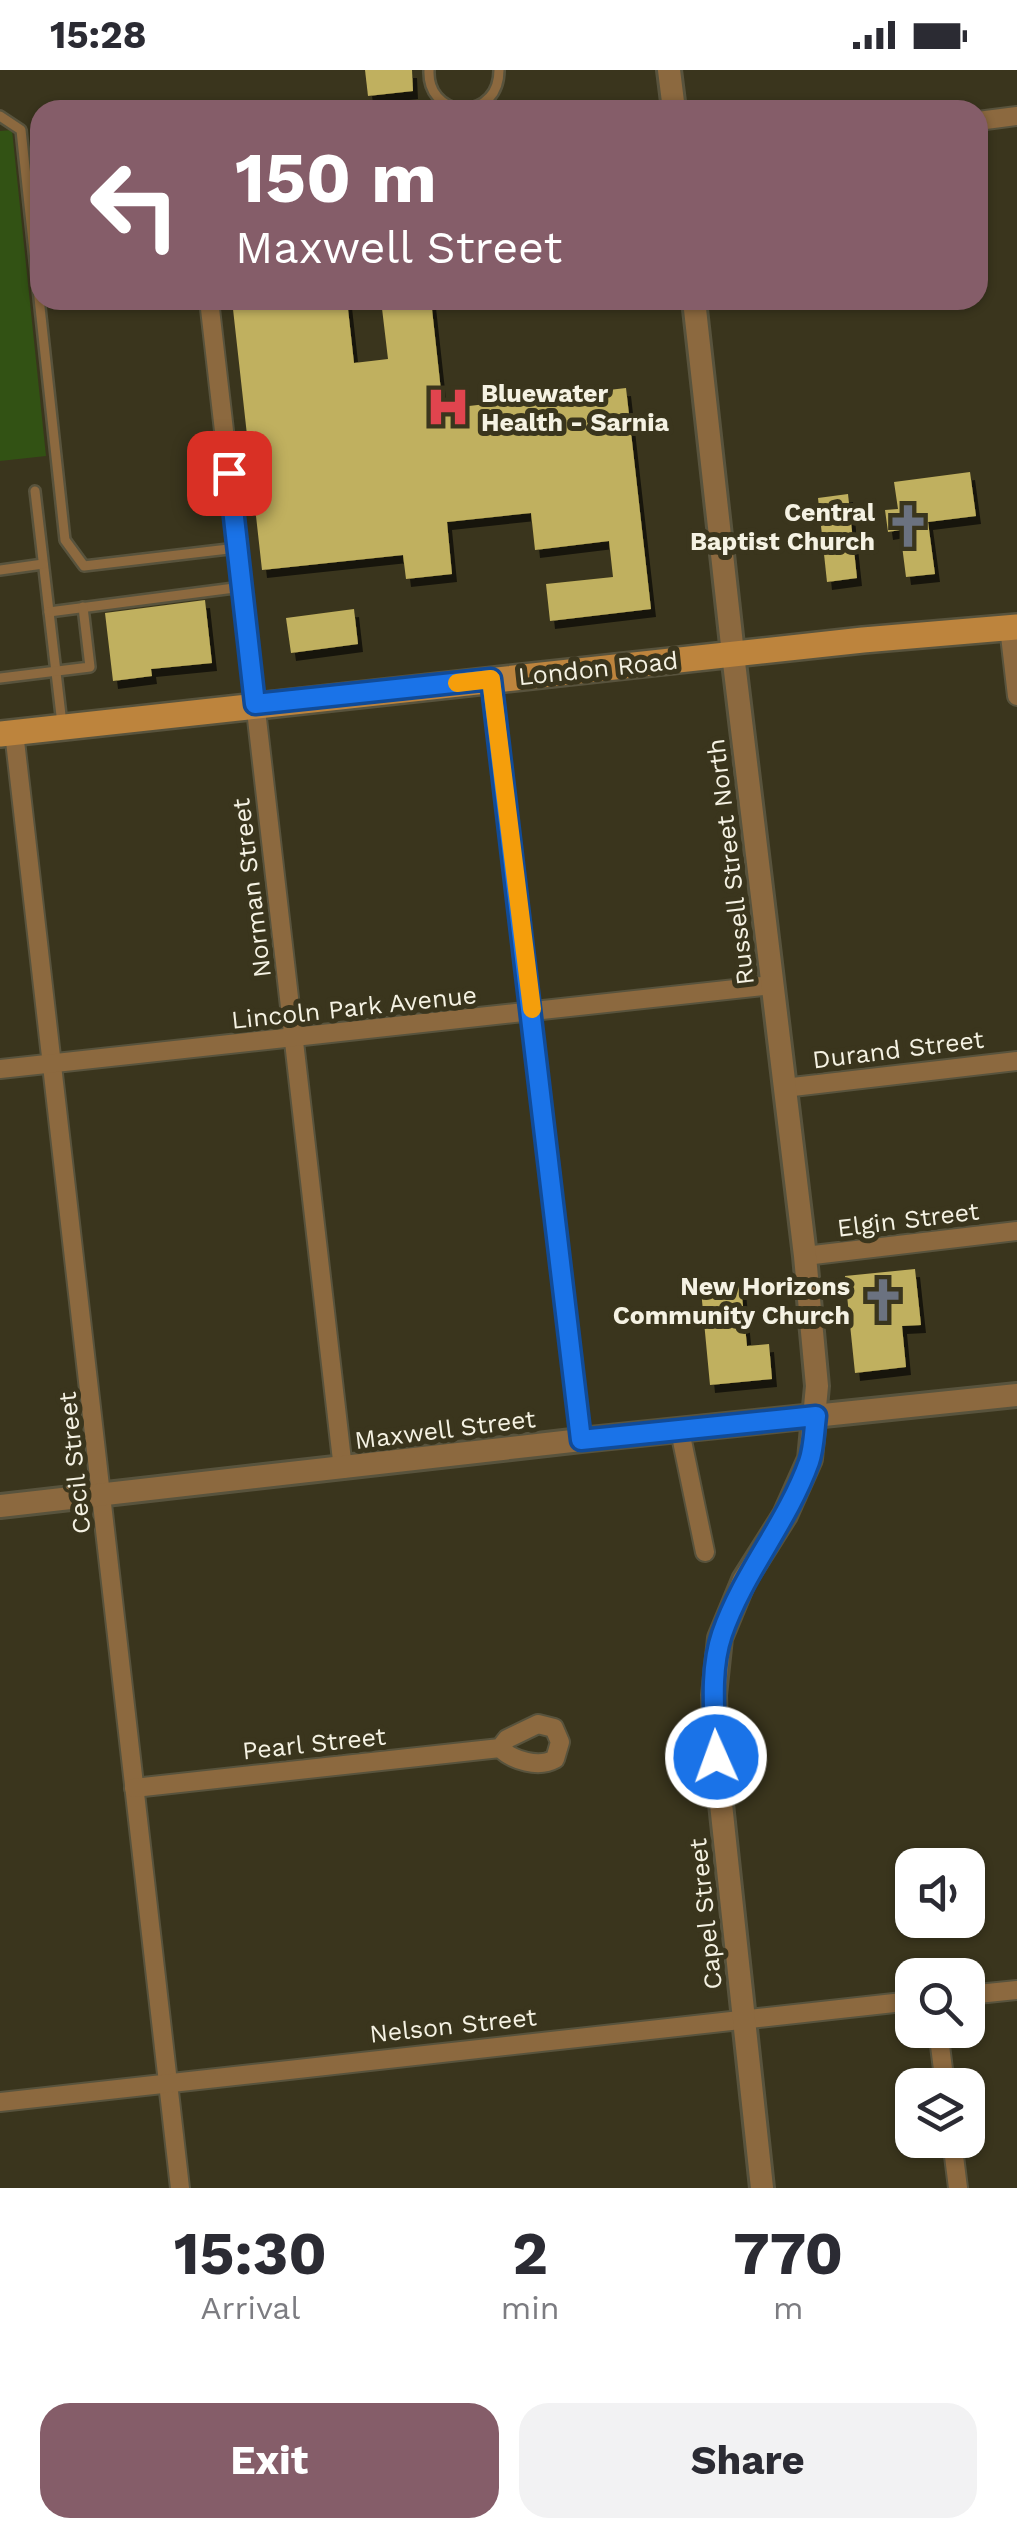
<!DOCTYPE html>
<html lang="en">
<head>
<meta charset="utf-8">
<style>
  :root { --surface:#fff; --page:#f2f2f3; --text:#2b2b33; --muted:#7c7c81; --accent:#855d69 }
  body { margin:0; font-family:"Work Sans",sans-serif; background:var(--page); color:var(--text); height:100vh; display:flex; flex-direction:column; font-size:38px; white-space:nowrap }
  * { box-sizing:border-box; margin:0 }
  p { font-size:32px; color:var(--muted) }
  .icon { flex:none; width:55px; height:55px; fill:none; stroke:currentColor; stroke-width:2; stroke-linecap:round; stroke-linejoin:round }
  .map { position:relative; height:2118px; overflow:hidden }
  .details { display:flex; flex-direction:column; background:var(--surface); flex:1 }
  .details>* { flex:none }
  .banner { position:absolute; left:30px; top:30px; width:958px; height:210px; border-radius:30px; box-shadow:0 2px 8px #0004; background:#855d69; color:#fff; overflow:hidden }
  .fabs { position:absolute; left:895px; top:1778px; display:grid; gap:20px }
  .fabs a { display:grid; place-items:center; width:90px; height:90px; border-radius:20px; background:var(--surface); box-shadow:0 2px 8px #0004; font-size:50px }
  .pin { position:absolute; display:grid; place-items:center; width:85px; height:85px; color:#fff; margin:-42px; border-radius:20px; box-shadow:0 5px 15px #0006 }
  .me { position:absolute; width:110px; margin:-55px; rotate:358deg; stroke-linejoin:round; filter:drop-shadow(0 0 8px #0008) }
  .turn { display:flex; align-items:center; gap:35px; height:210px; padding:0 40px; font-size:45px }
  .turn .icon { width:130px; height:130px; stroke-width:2.5 }
  .turn b { display:block; font-size:70px; line-height:85px }
  .eta { display:flex; justify-content:space-evenly; align-items:center; height:170px; text-align:center }
  .eta b { font-size:60px; font-weight:700; line-height:70px }
  .cta { display:flex; gap:20px; margin-top:auto; padding:20px 40px }
  .cta a { flex:1; height:115px; border-radius:30px; background:var(--accent); color:#fff; font-size:40px; font-weight:700; line-height:115px; text-align:center }
  .cta a+a { background:var(--page); color:var(--text) }
  .status { display:flex; justify-content:space-between; align-items:center; height:70px; padding:0 50px; background:var(--surface); direction:ltr }
  .status svg { height:28px; fill:currentColor }
  .map>svg:first-child { display:block }
</style>
</head>
<body>
<div class="status"><b>15:28</b><svg viewBox="0 0 49 12"><path d="M0 12V9h3v3zM5 12V6h3v6zM10 12V3h3v9zM15 12V0h3v12zM26 1h20v11H26zM47 4h2v5h-2z"/></svg></div>
<div class="map">
<svg width="1017" height="2118" viewBox="0 0 1017 2118">
  <defs>
    <filter id="shadow"><feDropShadow dx="5" dy="8" stdDeviation="0" flood-color="#0009"/></filter>
  </defs>
  <rect width="100%" height="100%" fill="#3a351d"/>
  <polygon fill="#325214" points="12,60 46,386 0,391 0,61"/>
  <g fill="#c0b05e" filter="url(#shadow)">
    <polygon points="365,0 412,0 413,21 368,26"/>
    <polygon points="232,230 347,230 354,293 388,289 381,230 431,230 443,339 626,318 651,539 550,551 546,514 613,507 609,471 535,480 531,443 447,452 452,504 406,509 403,485 262,500"/>
    <polygon points="970,402 976,446 928,452 935,504 906,507 900,460 888,462 885,440 898,439 894,412"/>
    <polygon points="848,424 857,508 827,512 818,428"/>
    <polygon points="205,530 212,593 151,599 152,606 113,611 105,543"/>
    <polygon points="354,539 358,574 291,583 286,548"/>
    <polygon points="915,1199 921,1255 902,1256 906,1297 855,1303 845,1206"/>
    <polygon points="741,1216 747,1276 769,1274 772,1309 710,1315 701,1220"/>
  </g>
  <g fill="none" stroke-linecap="round" stroke-linejoin="round">
    <g stroke="#58533d" stroke-width="14">
      <g id="service">
        <path d="M 429,0 C 428,22 441,35 461,40"/>
        <path d="M 462,40 C 485,37 499,24 499,0"/>
        <polyline points="0,46 21,60 65,470 84,496 237,478"/>
        <polyline points="35,421 62,654"/>
        <polyline points="0,500 43,494"/>
        <polyline points="49,542 242,517"/>
        <polyline points="0,608 90,597 83,537"/>
      </g>
    </g>
    <g stroke="#58533d" stroke-width="22">
      <g id="minor">
        <polyline points="978,51 1017,46"/>
        <polyline points="209,230 343,1399"/>
        <polyline points="1009,557 1017,626"/>
        <polyline points="491,609 581,1370"/>
        <polyline points="14,662 180,2118"/>
        <polyline points="0,999 772,915"/>
        <polyline points="784,1018 1017,991"/>
        <polyline points="805,1186 1017,1161"/>
        <polyline points="680,1361 705,1482"/>
        <path d="M 134,1718 L 500,1678 C 513,1691 539,1698 555,1689 L 560,1672 L 554,1658 L 538,1654 L 507,1669 L 500,1678"/>
        <polyline points="968,1925 1017,1920"/>
        <polyline points="938,1960 945,2015"/>
        <polyline points="0,2032 912,1931"/>
        <polyline points="952,2070 958,2118"/>
      </g>
    </g>
    <g stroke="#58533d" stroke-width="28">
      <g id="tertiary">
        <polyline points="669,0 674,40"/>
        <polyline points="694,230 733,584 805,1186 817,1316 810,1389 785,1445 744,1510 720,1568 714,1625 716,1687 762,2118"/>
        <polyline points="0,1436 581,1370 1017,1325"/>
      </g>
    </g>
    <g stroke="#58533d" stroke-width="30">
      <polyline id="secondary" points="0,664 863,570 1017,557"/>
    </g>
    <use href="#service" stroke="#8c693f" stroke-width="9"/>
    <use href="#minor" stroke="#8c693f" stroke-width="18"/>
    <use href="#tertiary" stroke="#8c693f" stroke-width="22"/>
    <use href="#secondary" stroke="#bd843d" stroke-width="25"/>
  </g>
  <g fill="none" stroke-linecap="round" stroke-linejoin="round">
    <g stroke="#114b97" stroke-width="25">
      <path id="route" d="M 229,403 L 255,634 L 491,609 L 581,1370 L 816,1346 C 814,1361 814,1378 809,1392 C 787,1453 743,1503 722,1564 C 709,1602 715,1648 716,1687"/>
    </g>
    <use href="#route" stroke="#1a73e8" stroke-width="18"/>
    <polyline stroke="#f59e0b" stroke-width="18" points="457,613 491,609 532,939"/>
  </g>
  <defs>
    <g id="hospital-bare" transform="scale(3.45)"><path d="M-5-5h3v3.5h4V-5h3V5h-3V1.5h-4V5h-3Z" fill="#e0444e" stroke="#3a351d" stroke-width="2.5" paint-order="stroke"/></g>
    <g id="church-bare" transform="scale(3.45)"><path d="M-1.2-6h2.4v3.5h3.3v2.4h-3.3V6h-2.4V-.1h-3.3v-2.4h3.3Z" fill="#6b7280" stroke="#3a351d" stroke-width="2.5" paint-order="stroke"/></g>
  </defs>
  <g fill-rule="evenodd">
    <use href="#hospital-bare" x="448" y="337"/>
    <use href="#church-bare" x="908" y="456"/>
    <use href="#church-bare" x="883" y="1230"/>
  </g>
  <g text-anchor="middle" stroke-width="10" stroke-linejoin="round" paint-order="stroke">
    <g font-size="25" font-weight="bold" fill="#f5f2e3" stroke="#3a351d" text-anchor="end">
      <text x="481" y="332" text-anchor="start">Bluewater<tspan x="481" dy="29">Health - Sarnia</tspan></text>
      <text x="875" y="451">Central<tspan x="875" dy="29">Baptist Church</tspan></text>
      <text x="850" y="1225">New Horizons<tspan x="850" dy="29">Community Church</tspan></text>
    </g>
    <g font-size="25" fill="#f5f2e3" stroke="#3a351d">
      <text transform="translate(598 598) rotate(-6)" y="9">London Road</text>
      <text transform="translate(730 792) rotate(-97)" y="9">Russell Street North</text>
      <text transform="translate(251 818) rotate(-97)" y="9">Norman Street</text>
      <text transform="translate(354 937) rotate(-6)" y="9">Lincoln Park Avenue</text>
      <text transform="translate(898 979) rotate(-7)" y="9">Durand Street</text>
      <text transform="translate(908 1149) rotate(-7)" y="9">Elgin Street</text>
      <text transform="translate(445 1359) rotate(-7)" y="9">Maxwell Street</text>
      <text transform="translate(74 1393) rotate(-96)" y="9">Cecil Street</text>
      <text transform="translate(314 1673) rotate(-6)" y="9">Pearl Street</text>
      <text transform="translate(705 1844) rotate(-96)" y="9">Capel Street</text>
      <text transform="translate(453 1955) rotate(-6)" y="9">Nelson Street</text>
    </g>
  </g>
</svg>
<div class="fabs">
<a><svg class="icon" aria-label="sound" viewBox="0 0 24 24"><path d="M4 9h4l5-4v14l-5-4H4zM17 9q2 3 0 6"/></svg></a>
<a><svg class="icon" aria-label="search" viewBox="0 0 24 24"><circle cx="10" cy="10" r="6"/><path d="M15 15l6 6"/></svg></a>
<a><svg class="icon" aria-label="layers" viewBox="0 0 24 24"><path d="M12 4l9 5-9 5-9-5zM3 14l9 5 9-5"/></svg></a>
</div>
<div class="pin" style="left:229px;top:403px;background:#d93025"><svg class="icon" aria-label="arrive" viewBox="0 0 24 24"><path d="M6 21V4h12l-3 4 3 4H6"/></svg></div>
<svg class="me" style="left:716px;top:1687px" viewBox="-20 -20 40 40"><circle r="17" fill="#1a73e8" stroke="#fff" stroke-width="3"/><path d="M0-11L8 9 0 5-8 9z" fill="#fff"/></svg>
<div class="banner">
<div class="turn"><svg class="icon" aria-label="left" viewBox="0 0 24 24"><path d="M17 20v-9H6M10 6l-5 5 5 5"/></svg><div><b>150 m</b>Maxwell Street</div></div>
</div>
</div>
<section class="details">
<div class="eta">
<div><b>15:30</b><p>Arrival</p></div>
<div><b>2</b><p>min</p></div>
<div><b>770</b><p>m</p></div>
</div>
<div class="cta"><a>Exit</a><a>Share</a></div>
</section>
</body>
</html>
